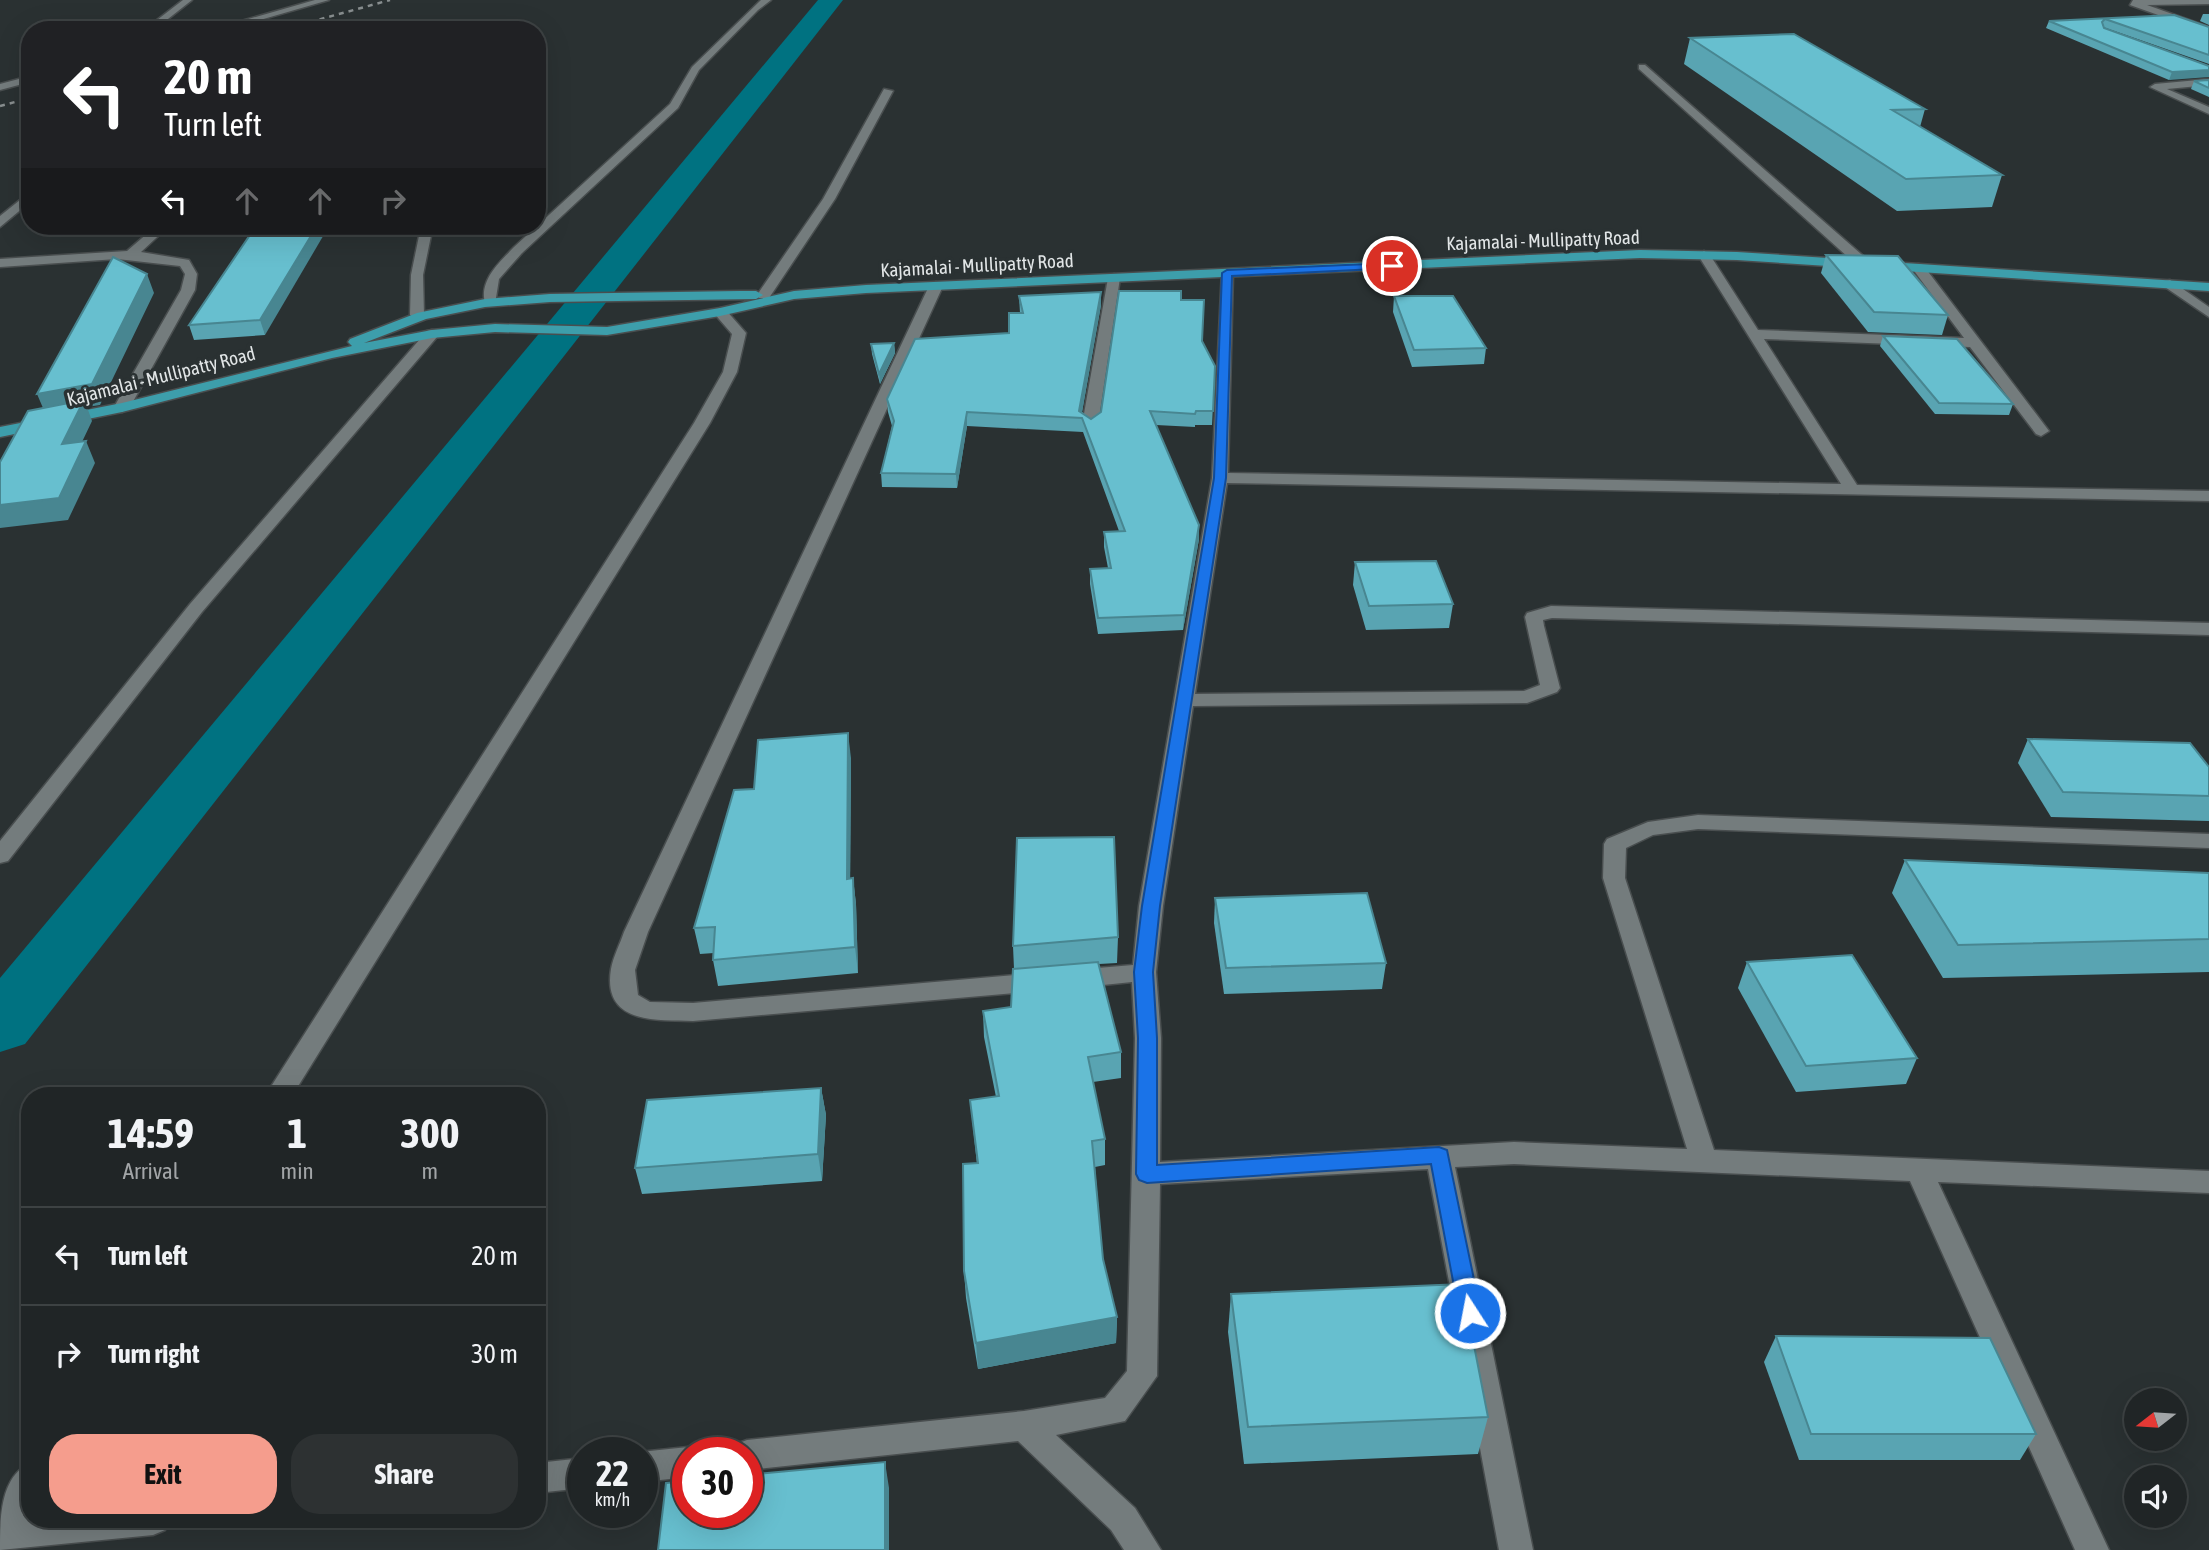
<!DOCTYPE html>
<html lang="en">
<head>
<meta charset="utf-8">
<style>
  :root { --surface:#202526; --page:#2d3132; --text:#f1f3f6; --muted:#a2a5a7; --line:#3d4243; --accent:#f59d8d }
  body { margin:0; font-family:"Asap Condensed",sans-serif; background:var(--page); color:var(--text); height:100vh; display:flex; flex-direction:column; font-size:26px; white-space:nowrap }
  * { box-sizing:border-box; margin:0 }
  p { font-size:23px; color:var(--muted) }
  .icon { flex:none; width:38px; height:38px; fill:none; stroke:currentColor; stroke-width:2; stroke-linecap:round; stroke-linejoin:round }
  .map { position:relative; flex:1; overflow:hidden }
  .side { position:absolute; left:21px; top:1087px; width:525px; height:441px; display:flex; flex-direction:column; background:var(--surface); border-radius:28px; box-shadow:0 7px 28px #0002,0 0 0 2px var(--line) }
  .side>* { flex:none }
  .banner { position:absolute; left:21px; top:21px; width:525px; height:214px; border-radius:28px; box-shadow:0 7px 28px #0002,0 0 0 2px var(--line); background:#202124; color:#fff; overflow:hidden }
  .needle { width:46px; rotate:253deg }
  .fabs { position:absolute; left:2124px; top:1388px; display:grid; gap:14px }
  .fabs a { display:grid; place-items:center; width:63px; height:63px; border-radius:50%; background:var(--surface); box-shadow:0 7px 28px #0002,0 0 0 2px var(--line); font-size:35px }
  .speed { position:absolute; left:567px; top:1437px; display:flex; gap:14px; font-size:35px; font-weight:700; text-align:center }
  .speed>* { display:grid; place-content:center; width:91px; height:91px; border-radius:50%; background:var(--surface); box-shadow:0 7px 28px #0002,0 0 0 2px var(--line); line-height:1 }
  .speed small { font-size:18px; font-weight:400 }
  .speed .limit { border:10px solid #d22; background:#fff; color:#111 }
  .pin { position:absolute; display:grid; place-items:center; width:60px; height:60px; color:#fff; margin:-30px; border:4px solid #fff; border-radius:50%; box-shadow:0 2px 7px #0007 }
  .me { position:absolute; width:77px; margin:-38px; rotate:349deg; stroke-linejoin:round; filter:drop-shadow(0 0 5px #0008) }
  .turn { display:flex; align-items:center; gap:24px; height:147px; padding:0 28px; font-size:32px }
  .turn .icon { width:91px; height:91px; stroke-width:2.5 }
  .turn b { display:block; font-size:49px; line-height:60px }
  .lanes { display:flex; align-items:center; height:66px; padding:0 28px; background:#0003; justify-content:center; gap:35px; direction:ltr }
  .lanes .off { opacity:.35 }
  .eta { display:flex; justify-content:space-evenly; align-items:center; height:119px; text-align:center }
  .eta b { font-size:42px; font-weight:700; line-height:49px }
  .action { display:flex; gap:14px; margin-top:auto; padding:14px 28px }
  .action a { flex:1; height:80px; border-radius:28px; background:var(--accent); color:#111; font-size:28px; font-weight:700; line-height:80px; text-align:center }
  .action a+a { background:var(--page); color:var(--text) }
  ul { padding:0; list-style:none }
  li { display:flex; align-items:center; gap:21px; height:98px; padding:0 28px; border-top:2px solid var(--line) }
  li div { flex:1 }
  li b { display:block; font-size:26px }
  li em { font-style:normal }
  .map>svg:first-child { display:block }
</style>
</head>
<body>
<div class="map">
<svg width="2209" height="1550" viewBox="0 0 2209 1550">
  <rect width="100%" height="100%" fill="#2a3132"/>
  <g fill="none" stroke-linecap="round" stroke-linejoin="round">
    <polygon fill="#007281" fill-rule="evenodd" points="818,0 843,0 25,1044 0,1052 0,978"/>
    <g stroke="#494e4f" stroke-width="3">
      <g id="minor">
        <polygon points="183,0 192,0 154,30 144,30"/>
        <polygon points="315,0 329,0 225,30 210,30"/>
        <path d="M 761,0 L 771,0 L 758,10 L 699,70 L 678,108 L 522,253 L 499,279 L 495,304 L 485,304 C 479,280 499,263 514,247 L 670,104 L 692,67 Z"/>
        <polygon points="2133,0 2209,0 2209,4 2147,5 2209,27 2209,33 2130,5"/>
        <polygon points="1639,65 1645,65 1869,261 1869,267 1859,267 1639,69"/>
        <polygon points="30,76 30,82 0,90 0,84"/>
        <polygon points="2209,79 2209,85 2167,89 2209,107 2209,114 2150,87 2155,84"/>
        <polygon points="884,89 893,91 835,199 769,298 759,298 757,295 823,199"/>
        <polygon points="30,192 30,202 0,227 0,216"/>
        <polygon points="156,226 169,226 141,252 189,260 197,274 195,290 130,407 122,412 114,407 181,290 185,274 180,266 117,259 0,267 0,259 127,251"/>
        <polygon points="421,226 433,226 423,275 424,315 417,319 410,315 411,275"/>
        <polygon points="1704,251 1710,255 1758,330 1964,338 1912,268 1918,264 1923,265 2049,431 2041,436 2036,434 1970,347 1764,339 1857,485 2209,491 2209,501 1227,483 1195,694 1524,691 1540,685 1525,617 1527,613 1551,606 2209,623 2209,635 1552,618 1543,620 1544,626 1560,688 1557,692 1527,703 1193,706 1163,906 1156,972 1161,1038 1160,1162 1514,1142 1687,1149 1603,878 1604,844 1607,839 1648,822 1698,815 2209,834 2209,848 1698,829 1653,835 1626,848 1625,878 1714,1150 2209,1171 2209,1193 1938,1182 2109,1550 2075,1550 1910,1181 1514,1164 1455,1167 1533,1550 1499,1550 1428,1169 1160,1184 1157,1376 1125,1421 1056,1435 1135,1508 1161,1550 1124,1550 1111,1530 1018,1441 747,1470 747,1452 732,1452 736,1444 747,1440 1024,1411 1105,1398 1127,1371 1135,1038 1132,982 1074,988 1065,985 1062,979 1065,973 1074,970 1133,965 1139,906 1212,478 1222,270 1232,270 1233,273 1228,473 1841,484 1698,255"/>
        <polygon points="1114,274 1120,278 1098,425 1090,430 1082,425 1108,278"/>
        <polygon points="2170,280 2209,307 2209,317 2165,287 2165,281"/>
        <path d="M 936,282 L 943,286 L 648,932 L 635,970 L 638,995 L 650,1002 L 693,1003 L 1038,973 L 1047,976 L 1050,982 L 1047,988 L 1038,991 L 693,1021 C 656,1020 602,1024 611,969 C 613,957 620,944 624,932 L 929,286 Z"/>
        <polygon points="720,308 725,309 746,333 737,372 710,423 292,1096 265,1096 694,423 723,372 732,334 713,312"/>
        <polygon points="432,330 437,331 437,337 202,612 8,861 0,863 0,841 190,604 427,331"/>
        <polygon points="688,1447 700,1452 688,1452 688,1477 642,1482 640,1452"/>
        <polygon points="583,1458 583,1488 537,1493 537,1463"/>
        <path d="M 30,1463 L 30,1507 L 23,1516 L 30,1516 L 30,1519 L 170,1519 L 165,1530 L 153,1535 L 0,1550 C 0,1518 0,1477 30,1463 Z"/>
      </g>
    </g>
    <g stroke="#494e4f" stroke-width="3">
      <polygon id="major" points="1640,250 1737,252 2209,283 2209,291 1737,260 1640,258 866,293 794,299 720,316 607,335 495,332 432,338 332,358 122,412 0,437 0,427 122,403 352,346 348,342 350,339 417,313 485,299 550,294 739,291 756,291 763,295 756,299 550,302 485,307 426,319 364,343 432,330 495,324 607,327 720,308 794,291 866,285"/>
    </g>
    <use href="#minor" fill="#747c7d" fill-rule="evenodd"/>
    <use href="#major" fill="#3d9eab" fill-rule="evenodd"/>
    <g stroke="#888e8f" stroke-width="2.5" stroke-dasharray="5 5" stroke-linecap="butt">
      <polyline points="281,30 390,0"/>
      <polyline points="0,106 30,98"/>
    </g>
  </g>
  <g fill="#59a4b2">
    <polygon points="2203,14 2209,14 2209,25 2200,21"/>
    <polygon points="2174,15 2209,27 2209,64 2103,27 2104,28 2209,66 2169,80 2046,28 2049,21"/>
    <polygon points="1690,38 1925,109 1920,127 2002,175 1992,207 1897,211 1684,64"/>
    <polygon points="2209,80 2209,97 2191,89 2194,81"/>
    <polygon points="256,226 265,335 194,340 189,325"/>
    <polygon points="1826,255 1948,315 1942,335 1868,332 1821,273"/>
    <polygon points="1019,296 1101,305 1082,412 1091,419 1101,412 1181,300 1202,341 1215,366 1212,425 1195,425 1195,427 1156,425 1199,525 1199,539 1183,630 1098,634 1090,584 1090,569 1108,568 1104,547 1104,532 1119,531 1083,432 967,426 957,488 882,487 881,473 892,426 888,412 887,399 1009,333 1020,313"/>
    <polygon points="1394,296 1486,348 1484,364 1412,367 1393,312"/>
    <polygon points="1883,336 2013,404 2009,415 1935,414 1880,346"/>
    <polygon points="894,343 895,353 880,384 872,354 871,344"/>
    <polygon points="1355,562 1453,604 1449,628 1366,630 1353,585"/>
    <polygon points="2028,739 2209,767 2209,821 2051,817 2018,763"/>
    <polygon points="851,758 850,879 853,878 856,904 858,973 718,986 713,960 714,953 700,954 694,928 754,789"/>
    <polygon points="1905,860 2209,873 2209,972 1943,978 1892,893"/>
    <polygon points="1215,898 1386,963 1382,989 1224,994 1214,923"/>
    <polygon points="1118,937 1117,963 1099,964 1121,1052 1121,1078 1093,1082 1105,1139 1105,1165 1095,1167 1103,1259 1117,1317 1116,1343 978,1369 966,1298 964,1271 977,1164 970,1100 996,1097 984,1037 983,1011 1011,1007 1014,969 1013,946"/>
    <polygon points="1747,962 1917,1058 1906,1084 1796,1092 1738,988"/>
    <polygon points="821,1088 826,1115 822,1181 642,1194 635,1168"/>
    <polygon points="1231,1294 1488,1417 1478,1454 1244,1464 1228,1332"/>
    <polygon points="1776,1336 2036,1434 2020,1460 1799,1460 1764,1362"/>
  </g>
  <g fill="#488691">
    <polygon points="2209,70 2209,77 2169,80 2172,72"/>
    <polygon points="317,226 329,226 265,335 260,320"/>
    <polygon points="147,274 154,293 100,405 87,407 92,421 71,465 62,444 46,415 37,394"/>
    <polygon points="1101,292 1101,305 1081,418 1079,411"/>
    <polygon points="894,343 895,353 880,384 879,374"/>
    <polygon points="967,412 967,426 957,488 956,474"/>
    <polygon points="86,441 95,463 68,520 0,528 0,505"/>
    <polygon points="1199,525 1199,539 1183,630 1184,615"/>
    <polygon points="848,733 851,758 850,904 847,879"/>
    <polygon points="853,878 856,904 858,973 855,947"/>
    <polygon points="821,1088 826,1115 822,1181 818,1154"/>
    <polygon points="1117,1317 1116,1343 978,1369 976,1343"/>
    <polygon points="885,1462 889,1488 889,1550 885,1550"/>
  </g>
  <g fill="#67bfcf" stroke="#488691" stroke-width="2">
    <polygon points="2174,15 2209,27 2209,55 2105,19 2102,22 2104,28 2209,66 2209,70 2172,72 2049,21"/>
    <polygon points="1794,34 1925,109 1892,110 2002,175 1906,179 1690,38"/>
    <polygon points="2209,80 2209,88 2194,81"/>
    <polygon points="256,226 317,226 260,320 189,325"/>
    <polygon points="1826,255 1898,256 1948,315 1874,312"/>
    <polygon points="113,257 147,274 92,384 37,394"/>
    <polygon points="1119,291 1181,291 1181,300 1204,300 1202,341 1215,366 1213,411 1196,411 1195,414 1150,411 1199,525 1184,615 1098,618 1090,569 1111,568 1104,532 1125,531 1082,418 967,412 956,474 881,473 894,421 887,399 915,339 1009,333 1009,313 1023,313 1019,296 1101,292 1079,411 1091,419 1101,412"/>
    <polygon points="1394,296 1453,296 1486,348 1414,350"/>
    <polygon points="1883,336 1957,339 2013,404 1939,403"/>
    <polygon points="894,343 879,374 871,344"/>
    <polygon points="84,400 62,444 86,441 59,498 0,505 0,462 28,411"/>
    <polygon points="1436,561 1453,604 1369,606 1355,562"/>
    <polygon points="848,733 847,879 853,878 855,947 713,960 715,927 694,928 734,790 754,789 758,740"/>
    <polygon points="2028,739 2190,743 2209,767 2209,796 2063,792"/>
    <polygon points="1114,837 1118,937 1013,946 1017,838"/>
    <polygon points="1905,860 2209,873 2209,939 1958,945"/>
    <polygon points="1367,893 1386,963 1226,968 1215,898"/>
    <polygon points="1852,955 1917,1058 1806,1066 1747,962"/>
    <polygon points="1098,962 1121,1052 1088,1057 1105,1139 1092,1141 1103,1259 1117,1317 976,1343 964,1271 963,1164 978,1163 970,1100 999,1096 983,1011 1011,1007 1013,969"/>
    <polygon points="821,1088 818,1154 635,1168 647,1100"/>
    <polygon points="1462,1284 1488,1417 1248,1427 1231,1294"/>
    <polygon points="1776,1336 1990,1338 2036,1434 1811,1434"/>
    <polygon points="885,1462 885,1550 658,1550 666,1483 688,1481 688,1512 747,1512 747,1475"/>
  </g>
  <polygon fill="#1a73e8" stroke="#114b97" stroke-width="2" points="1392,263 1396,264 1396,268 1232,276 1226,478 1160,906 1153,972 1157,1038 1157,1165 1439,1147 1447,1150 1481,1313 1478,1320 1470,1323 1462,1320 1459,1313 1431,1164 1147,1183 1139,1180 1136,1174 1138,1038 1134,972 1142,906 1214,478 1222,273 1227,270"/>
  <g text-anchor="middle" stroke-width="7" stroke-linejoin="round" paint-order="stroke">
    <g font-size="19" fill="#e2e6e7" stroke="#2a3132">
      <text transform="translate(1543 240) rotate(-2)" y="7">Kajamalai - Mullipatty Road</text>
      <text transform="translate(977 265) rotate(-3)" y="7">Kajamalai - Mullipatty Road</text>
      <text transform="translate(161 376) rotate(-14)" y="7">Kajamalai - Mullipatty Road</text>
    </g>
  </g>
</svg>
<div class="fabs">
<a><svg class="needle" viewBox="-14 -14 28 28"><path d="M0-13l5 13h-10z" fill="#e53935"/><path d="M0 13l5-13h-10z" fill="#a2a5a7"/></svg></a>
<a><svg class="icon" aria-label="sound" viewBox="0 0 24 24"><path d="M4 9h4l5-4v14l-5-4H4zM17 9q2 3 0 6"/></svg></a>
</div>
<div class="speed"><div>22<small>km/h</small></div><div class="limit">30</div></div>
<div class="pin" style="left:1392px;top:266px;background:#d93025"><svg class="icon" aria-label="arrive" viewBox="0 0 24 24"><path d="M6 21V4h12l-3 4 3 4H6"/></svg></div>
<svg class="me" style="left:1470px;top:1313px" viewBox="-20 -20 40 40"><circle r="17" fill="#1a73e8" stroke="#fff" stroke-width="3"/><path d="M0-11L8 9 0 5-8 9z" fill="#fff"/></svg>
<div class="banner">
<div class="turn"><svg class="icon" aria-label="left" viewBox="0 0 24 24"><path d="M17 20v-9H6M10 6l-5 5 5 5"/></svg><div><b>20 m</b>Turn left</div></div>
<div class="lanes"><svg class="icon" aria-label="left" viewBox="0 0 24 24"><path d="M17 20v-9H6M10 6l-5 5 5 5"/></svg><svg class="icon off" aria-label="ahead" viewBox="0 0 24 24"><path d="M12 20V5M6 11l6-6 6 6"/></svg><svg class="icon off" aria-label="ahead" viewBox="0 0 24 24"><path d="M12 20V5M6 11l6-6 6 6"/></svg><svg class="icon off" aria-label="right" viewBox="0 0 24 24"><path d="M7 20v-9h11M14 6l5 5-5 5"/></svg></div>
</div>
<section class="side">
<div class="eta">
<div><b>14:59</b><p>Arrival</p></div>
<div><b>1</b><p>min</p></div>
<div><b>300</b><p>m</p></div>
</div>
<ul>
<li><svg class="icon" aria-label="left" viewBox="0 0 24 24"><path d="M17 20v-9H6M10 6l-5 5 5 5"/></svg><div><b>Turn left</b></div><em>20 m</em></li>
<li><svg class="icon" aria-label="right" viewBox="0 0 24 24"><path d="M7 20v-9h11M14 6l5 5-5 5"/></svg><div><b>Turn right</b></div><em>30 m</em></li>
</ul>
<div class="action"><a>Exit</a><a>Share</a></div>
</section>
</div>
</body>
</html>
